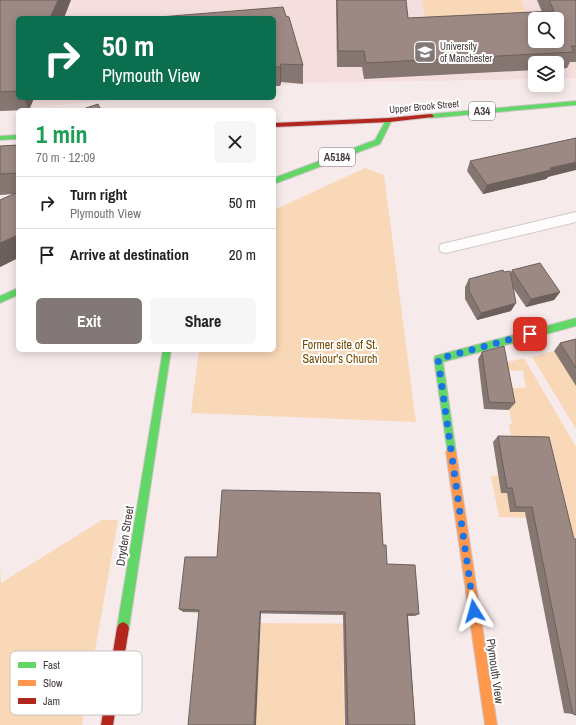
<!DOCTYPE html>
<html lang="en">
<head>
<meta charset="utf-8">
<style>
  :root { --surface:#fff; --page:#f6f6f6; --text:#222; --muted:#767676; --line:#e0e0e0; --accent:#837878 }
  body { margin:0; font-family:"Archivo Narrow",sans-serif; background:var(--page); color:var(--text); height:100vh; display:flex; flex-direction:column; font-size:15px; white-space:nowrap }
  * { box-sizing:border-box; margin:0 }
  p { font-size:13px; color:var(--muted) }
  .icon { flex:none; width:22px; height:22px; fill:none; stroke:currentColor; stroke-width:2; stroke-linecap:round; stroke-linejoin:round }
  .map { position:relative; flex:1; overflow:hidden }
  .side { position:absolute; left:16px; top:108px; width:260px; height:244px; display:flex; flex-direction:column; background:var(--surface); border-radius:6px; box-shadow:0 2px 10px #0003 }
  .side>* { flex:none }
  .hud { position:absolute; left:16px; top:16px; width:260px; height:84px; border-radius:6px; box-shadow:0 2px 10px #0003; background:#0b6e4f; color:#fff; overflow:hidden }
  .controls { position:absolute; left:528px; top:12px; display:grid; gap:8px }
  .controls a { display:grid; place-items:center; width:36px; height:36px; border-radius:6px; background:var(--surface); box-shadow:0 2px 10px #0003; font-size:20px }
  .pin { position:absolute; display:grid; place-items:center; width:34px; height:34px; color:#fff; margin:-17px; border-radius:8px; box-shadow:0 2px 6px #0006 }
  .me { position:absolute; width:44px; margin:-22px; rotate:352deg; stroke-linejoin:round; filter:drop-shadow(0 0 3px #0008) }
  .turn { display:flex; align-items:center; gap:14px; height:84px; padding:0 20px; font-size:18px }
  .turn .icon { width:52px; height:52px; stroke-width:2.5 }
  .turn b { display:block; font-size:28px; line-height:34px }
  .round { display:grid; place-items:center; flex:none; width:42px; height:42px; border-radius:6px; background:var(--page) }
  .headline { display:flex; align-items:center; justify-content:space-between; height:68px; padding:0 20px }
  h1 { font-size:24px; font-weight:800; line-height:30px; color:#1e9e55 }
  .cta { display:flex; gap:8px; margin-top:auto; padding:8px 20px }
  .cta a { flex:1; height:46px; border-radius:6px; background:var(--accent); color:#fff; font-size:16px; font-weight:800; line-height:46px; text-align:center }
  .cta a+a { background:var(--page); color:var(--text) }
  ul { padding:0; list-style:none }
  li { display:flex; align-items:center; gap:12px; height:52px; padding:0 20px; border-top:1px solid var(--line) }
  li div { flex:1 }
  li b { display:block; font-size:15px }
  li em { font-style:normal }
  .map>svg:first-child { display:block }
</style>
</head>
<body>
<div class="map">
<svg width="576" height="725" viewBox="0 0 576 725">
  <rect width="100%" height="100%" fill="#f7eaea"/>
  <path fill="#f5dede" fill-rule="evenodd" d="M 0,0 L 576,0 L 576,78 L 557,79 L 557,63 L 535,63 L 535,79 L 302,83 L 274,86 L 274,18 L 18,18 L 18,98 L 137,98 L 0,110 ZM 535,19 L 557,19 L 557,41 L 535,41 Z"/>
  <g fill="#f9d8b8">
    <polygon points="422,0 521,0 527,17 426,22"/>
    <polygon points="365,168 384,175 416,422 191,413 199,350 274,350 274,210"/>
    <polygon points="554,351 576,386 576,429 532,357"/>
    <polygon points="524,358 576,447 576,543 560,519 499,517 491,476 498,475 501,493 512,442 509,424 512,424 505,388 526,388 523,371 501,370 500,364"/>
    <polygon points="102,520 118,520 82,725 0,725 0,567 1,583"/>
    <polygon points="260,623 403,624 403,628 343,627 344,725 256,725"/>
  </g>
  <g fill="none" stroke-linecap="round" stroke-linejoin="round">
    <g stroke="#d2c7c8" stroke-width="2">
      <polygon id="lane" points="576,212 576,222 446,253 441,252 439,248 441,244 446,243"/>
    </g>
    <g stroke="#d2c7c8" stroke-width="2">
      <g id="fast">
        <polygon points="576,101 576,105 431,118 428,116 431,114"/>
        <polygon points="387,118 391,118 392,120 380,144 274,184 274,178 375,140"/>
        <polygon points="18,135 18,139 0,140 0,136"/>
        <polygon points="18,288 18,295 0,303 0,296"/>
        <polygon points="576,318 576,326 443,362 456,452 454,455 451,457 448,455 434,359 435,356"/>
        <polygon points="163,350 171,350 129,628 127,632 123,634 119,632 117,628"/>
      </g>
    </g>
    <g stroke="#d2c7c8" stroke-width="2">
      <polygon id="slow" points="451,447 454,449 456,452 497,725 485,725 446,452 448,449"/>
    </g>
    <g stroke="#d2c7c8" stroke-width="2">
      <g id="jam">
        <polygon points="431,114 434,116 433,117 389,122 274,127 274,123 389,118"/>
        <polygon points="123,622 127,624 129,628 113,725 101,725 117,628 119,624"/>
      </g>
    </g>
    <use href="#lane" fill="#fefcfc" fill-rule="evenodd"/>
    <use href="#fast" fill="#63d668" fill-rule="evenodd"/>
    <use href="#slow" fill="#ff974d" fill-rule="evenodd"/>
    <use href="#jam" fill="#b3261e" fill-rule="evenodd"/>
  </g>
  <g fill="#867671">
    <polygon points="0,0 18,18 18,98 34,98 29,110 0,111"/>
    <polygon points="336,0 406,0 408,18 542,12 537,0 576,0 576,62 570,62 567,68 557,69 557,63 535,63 535,70 364,79 362,67 337,67"/>
    <polygon points="286,16 303,65 303,84 281,82 280,86 274,86 274,18"/>
    <polygon points="18,145 18,258 0,267 0,200 14,194 0,195 0,146"/>
    <polygon points="470,161 548,177 546,179 483,194 467,171"/>
    <polygon points="512,270 560,292 554,300 526,307 513,288 511,311 477,320 465,299 465,287 469,279 504,272 510,274"/>
    <polygon points="576,339 576,386 554,351 560,343"/>
    <polygon points="482,352 515,403 509,410 484,409 478,359"/>
    <polygon points="498,436 549,437 573,714 564,713 525,512 510,512 507,493 501,493 493,442"/>
    <polygon points="383,545 387,564 419,614 415,616 408,616 415,725 345,725 343,615 183,612 179,609 217,557"/>
  </g>
  <g fill="#6d605c">
    <polygon points="58,0 71,0 64,18 50,18"/>
    <polygon points="281,64 281,82 280,86 280,67"/>
    <polygon points="24,98 34,98 29,110"/>
    <polygon points="576,162 576,170 548,177 546,179 483,194 487,185 550,168"/>
    <polygon points="18,235 18,258 0,267 0,243"/>
    <polygon points="560,292 554,300 526,307 531,299"/>
    <polygon points="516,303 511,311 477,320 481,313"/>
    <polygon points="260,611 261,613 256,725 254,725"/>
  </g>
  <g fill="#9c8983" stroke="#6d605c" fill-rule="evenodd">
    <polygon points="0,0 58,0 50,18 18,18 18,91 0,92"/>
    <path d="M 337,0 L 406,0 L 408,18 L 554,11 L 549,0 L 576,0 L 576,46 L 571,46 L 574,52 L 366,63 L 364,51 L 338,51 ZM 535,19 L 557,19 L 557,41 L 535,41 Z"/>
    <polygon points="283,7 286,16 289,17 303,65 281,64 280,67 274,67 274,18 147,18"/>
    <polygon points="98,104 101,110 87,110 86,108"/>
    <polygon points="576,138 576,162 550,168 551,170 487,185 470,161"/>
    <polygon points="18,145 18,173 0,174 0,146"/>
    <polygon points="18,192 18,235 0,243 0,200"/>
    <polygon points="540,263 560,292 531,299 512,270"/>
    <polygon points="503,270 504,272 510,271 516,303 481,313 469,291 469,279"/>
    <polygon points="576,339 576,368 560,343"/>
    <polygon points="504,346 515,403 489,402 482,352"/>
    <polygon points="498,436 549,437 574,539 576,539 576,715 573,714 532,507 516,507 512,488 507,488"/>
    <polygon points="222,490 380,493 383,545 386,545 387,564 415,565 419,614 407,614 415,725 348,725 345,612 260,611 254,725 188,725 199,610 179,609 185,557 217,557"/>
  </g>
  <g fill="none" stroke-linecap="round" stroke-linejoin="round">
    <polyline stroke="#1a73e8" stroke-width="7" stroke-dasharray="0 12.6" points="474,611 438,359 530,334"/>
  </g>
  <defs>
    <g id="university-square" transform="scale(1.15)"><rect x="-9" y="-9" width="18" height="18" rx="4" fill="#837878" stroke="#fff"/><path d="M0-5L7-2L0 1L-7-2ZM-4 1L0 2.5L4 1V4Q0 6-4 4Z" fill="#fff"/></g>
  </defs>
  <g fill-rule="evenodd">
    <use href="#university-square" x="425" y="52"/>
  </g>
  <g text-anchor="middle" stroke-width="4" stroke-linejoin="round" paint-order="stroke">
    <g font-size="10" fill="#443a3b" stroke="#fff" text-anchor="start">
      <text x="440" y="50">University<tspan x="440" dy="12">of Manchester</tspan></text>
    </g>
    <g font-size="10" fill="#443a3b" stroke="#fff">
      <text transform="translate(424 106) rotate(-5)" y="4">Upper Brook Street</text>
    </g>
    <g fill="#fff" stroke="#7c7576" stroke-width="1">
      <rect x="469" y="102" width="26" height="18" rx="3"/>
      <rect x="319" y="148" width="36" height="18" rx="3"/>
    </g>
    <g font-size="11" font-weight="bold" fill="#443a3b">
      <text x="482" y="115">A34</text>
      <text x="337" y="161">A5184</text>
    </g>
    <g font-size="12" fill="#754a02" stroke="#fff">
      <text x="340" y="349">Former site of St.<tspan x="340" dy="14">Saviour's Church</tspan></text>
    </g>
    <g font-size="12" fill="#443a3b" stroke="#fff">
      <text transform="translate(125 536) rotate(-81)" y="4">Dryden Street</text>
      <text transform="translate(495 671) rotate(82)" y="4">Plymouth View</text>
    </g>
  </g>
  <rect x="10" y="651" width="132" height="64" rx="6" fill="#fff" stroke="#c7c4c4" stroke-width="1"/>
  <rect x="18" y="662" width="18" height="6" fill="#63d668"/>
  <rect x="18" y="680" width="18" height="6" fill="#ff974d"/>
  <rect x="18" y="698" width="18" height="6" fill="#b3261e"/>
  <g font-size="11" fill="#443a3b">
    <text x="43" y="669">Fast</text>
    <text x="43" y="687">Slow</text>
    <text x="43" y="705">Jam</text>
  </g>
</svg>
<div class="controls">
<a><svg class="icon" aria-label="search" viewBox="0 0 24 24"><circle cx="10" cy="10" r="6"/><path d="M15 15l6 6"/></svg></a>
<a><svg class="icon" aria-label="layers" viewBox="0 0 24 24"><path d="M12 4l9 5-9 5-9-5zM3 14l9 5 9-5"/></svg></a>
</div>
<div class="pin" style="left:530px;top:334px;background:#d93025"><svg class="icon" aria-label="arrive" viewBox="0 0 24 24"><path d="M6 21V4h12l-3 4 3 4H6"/></svg></div>
<svg class="me" style="left:474px;top:611px" viewBox="-20 -20 40 40"><path d="M0-17L14 15 0 8-14 15z" fill="#1a73e8" stroke="#fff" stroke-width="4"/></svg>
<div class="hud">
<div class="turn"><svg class="icon" aria-label="right" viewBox="0 0 24 24"><path d="M7 20v-9h11M14 6l5 5-5 5"/></svg><div><b>50 m</b>Plymouth View</div></div>
</div>
<section class="side">
<div class="headline"><div><h1>1 min</h1><p>70 m · 12:09</p></div><a class="round"><svg class="icon" aria-label="close" viewBox="0 0 24 24"><path d="M6 6l12 12M18 6L6 18"/></svg></a></div>
<ul>
<li><svg class="icon" aria-label="right" viewBox="0 0 24 24"><path d="M7 20v-9h11M14 6l5 5-5 5"/></svg><div><b>Turn right</b><p>Plymouth View</p></div><em>50 m</em></li>
<li><svg class="icon" aria-label="arrive" viewBox="0 0 24 24"><path d="M6 21V4h12l-3 4 3 4H6"/></svg><div><b>Arrive at destination</b></div><em>20 m</em></li>
</ul>
<div class="cta"><a>Exit</a><a>Share</a></div>
</section>
</div>
</body>
</html>
